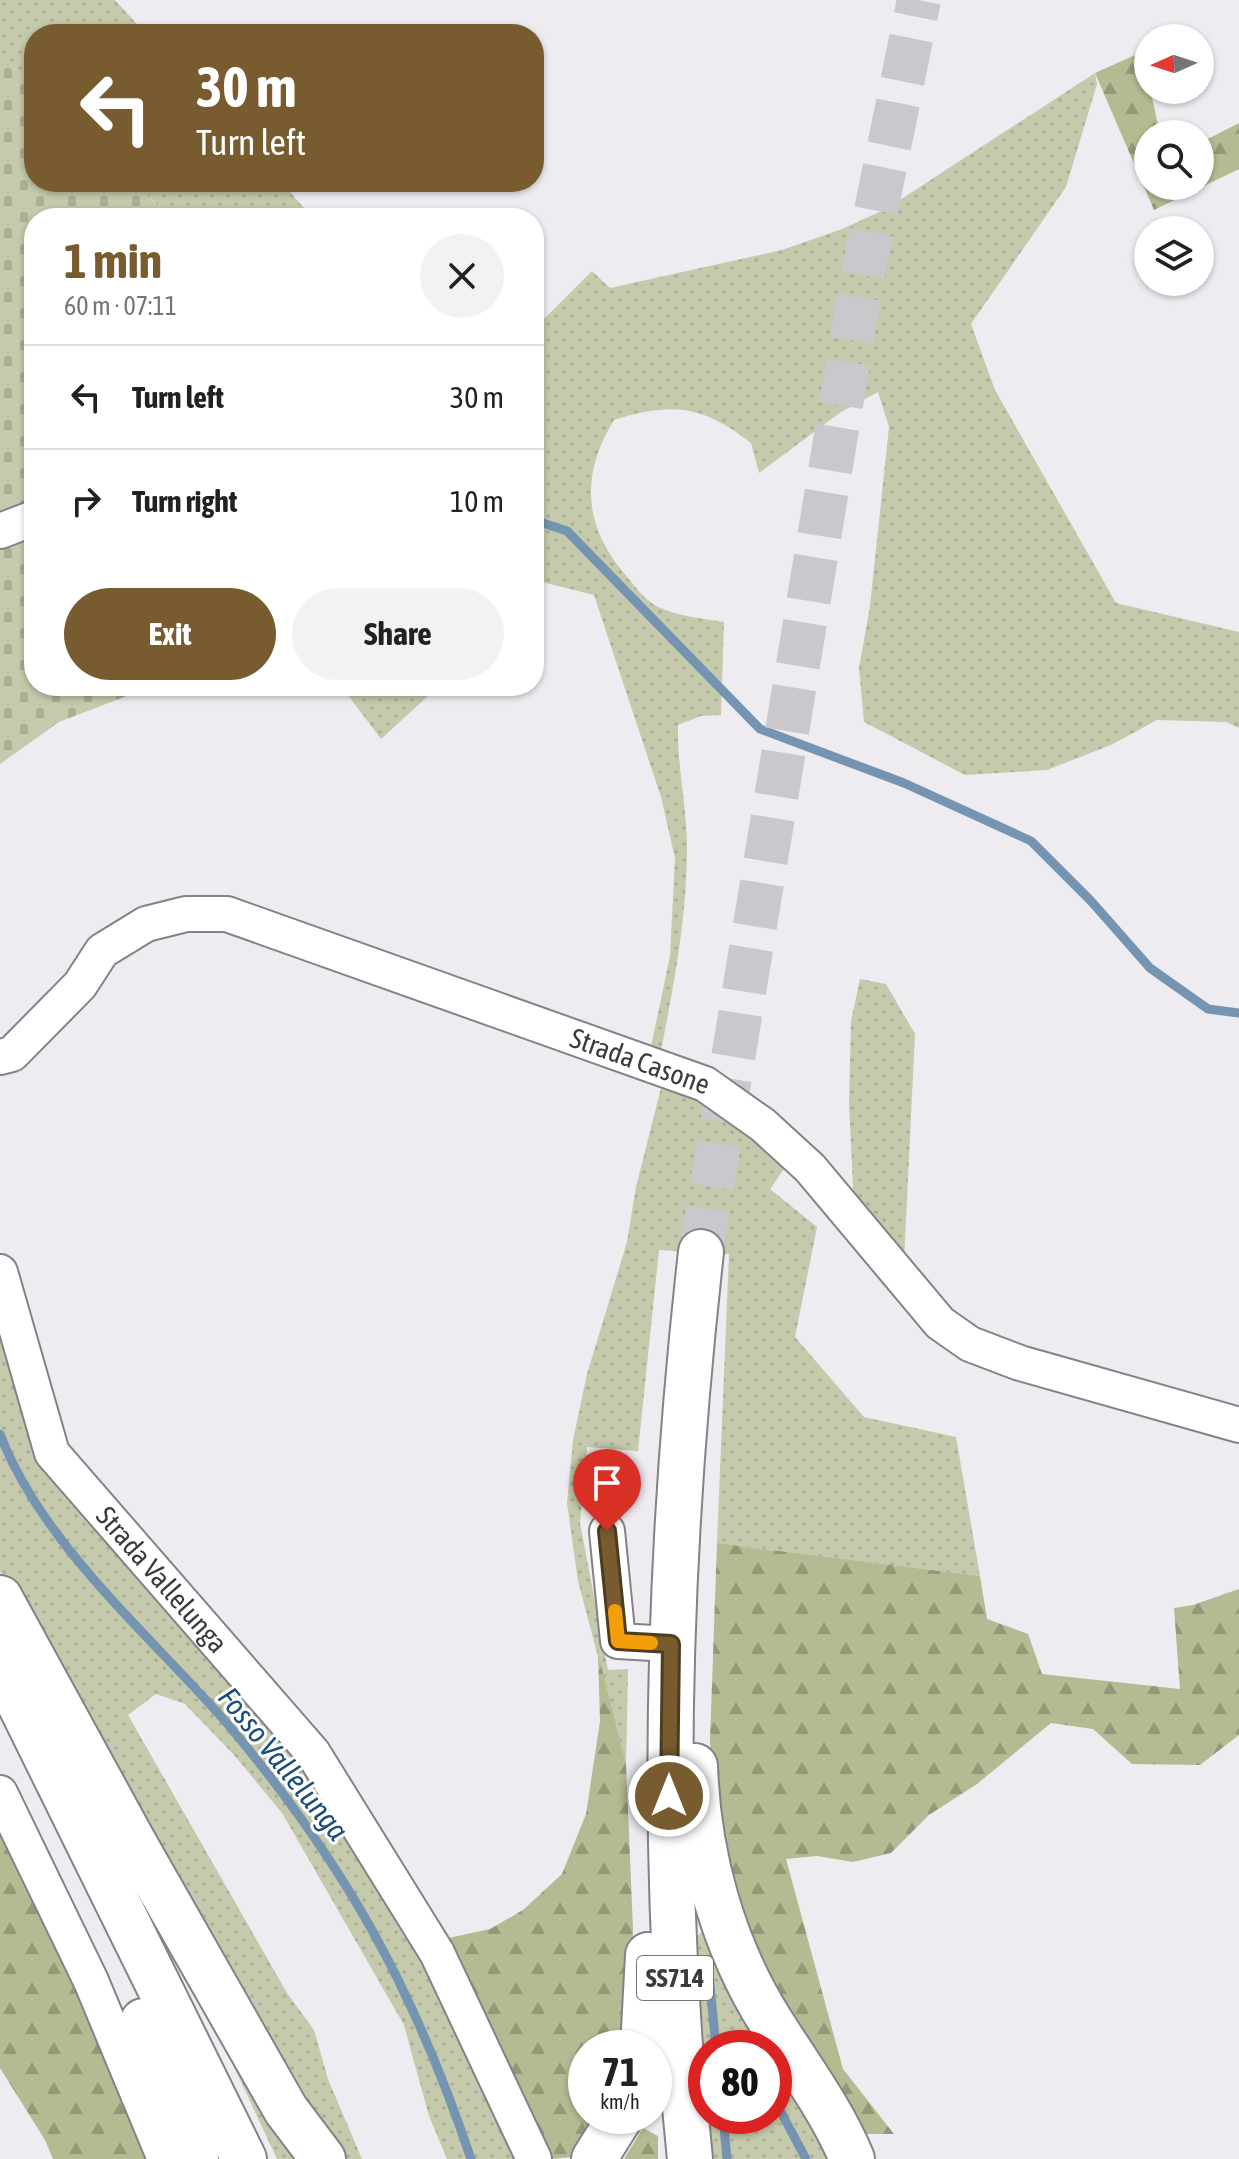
<!DOCTYPE html>
<html lang="en">
<head>
<meta charset="utf-8">
<style>
  :root { --surface:#fff; --page:#f2f2f2; --text:#202124; --muted:#757577; --line:#e0e0e0; --accent:#785c2f }
  body { margin:0; font-family:"Asap Condensed",sans-serif; background:var(--page); color:var(--text); height:100vh; display:flex; flex-direction:column; font-size:30px; white-space:nowrap }
  * { box-sizing:border-box; margin:0 }
  p { font-size:26px; color:var(--muted) }
  .icon { flex:none; width:44px; height:44px; fill:none; stroke:currentColor; stroke-width:2; stroke-linecap:round; stroke-linejoin:round }
  .map { position:relative; flex:1; overflow:hidden }
  .panel { position:absolute; left:24px; top:208px; width:520px; height:488px; display:flex; flex-direction:column; background:var(--surface); border-radius:32px; box-shadow:0 2px 6px #0004 }
  .panel>* { flex:none }
  .top-card { position:absolute; left:24px; top:24px; width:520px; height:168px; border-radius:32px; box-shadow:0 2px 6px #0004; background:#785c2f; color:#fff; overflow:hidden }
  .needle { width:52px; rotate:267deg }
  .controls { position:absolute; left:1134px; top:24px; display:grid; gap:16px }
  .controls a { display:grid; place-items:center; width:80px; height:80px; border-radius:50%; background:var(--surface); box-shadow:0 2px 6px #0004; font-size:40px }
  .speed { position:absolute; left:568px; top:2030px; display:flex; gap:16px; font-size:40px; font-weight:700; text-align:center }
  .speed>* { display:grid; place-content:center; width:104px; height:104px; border-radius:50%; background:var(--surface); box-shadow:0 2px 6px #0004; line-height:1 }
  .speed small { font-size:20px; font-weight:400 }
  .speed .limit { border:12px solid #d22; background:#fff; color:#111 }
  .pin { position:absolute; display:grid; place-items:center; width:68px; height:68px; color:#fff; margin:-82px -34px; border-radius:50% 50% 50% 0; rotate:-45deg; box-shadow:0 0 8px #0007 }
  .pin .icon { rotate:45deg }
  .me { position:absolute; width:88px; margin:-44px; rotate:0deg; stroke-linejoin:round; filter:drop-shadow(0 0 6px #0008) }
  .turn { display:flex; align-items:center; gap:28px; height:168px; padding:0 40px; font-size:36px }
  .turn .icon { width:104px; height:104px; stroke-width:2.5 }
  .turn b { display:block; font-size:56px; line-height:68px }
  .round { display:grid; place-items:center; flex:none; width:84px; height:84px; border-radius:42px; background:var(--page) }
  .summary { display:flex; align-items:center; justify-content:space-between; height:136px; padding:0 40px }
  h1 { font-size:48px; font-weight:700; line-height:60px; color:var(--accent) }
  .cta { display:flex; gap:16px; margin-top:auto; padding:16px 40px }
  .cta a { flex:1; height:92px; border-radius:48px; background:var(--accent); color:#fff; font-size:32px; font-weight:700; line-height:92px; text-align:center }
  .cta a+a { background:var(--page); color:var(--text) }
  ul { padding:0; list-style:none }
  li { display:flex; align-items:center; gap:24px; height:104px; padding:0 40px; border-top:2px solid var(--line) }
  li div { flex:1 }
  li b { display:block; font-size:30px }
  li em { font-style:normal }
  .map>svg:first-child { display:block }
</style>
</head>
<body>
<div class="map">
<svg width="1239" height="2159" viewBox="0 0 1239 2159">
  <defs>
    <pattern id="grass-dots" width="8" height="8" patternUnits="userSpaceOnUse" patternTransform="scale(2)"><rect width="8" height="8" fill="#c4caab"/><path d="M2 2h.1M6 6h.1" fill="none" stroke="#a9ae94" stroke-width="1.8" stroke-linecap="round"/></pattern>
    <pattern id="forest-firs" width="22" height="20" patternUnits="userSpaceOnUse" patternTransform="scale(2)"><rect width="22" height="20" fill="#b4ba91"/><path d="M5 1l3.5 6h-7zM16 11l3.5 6h-7z" fill="#949878"/></pattern>
    <pattern id="cemetery-stones" width="16" height="16" patternUnits="userSpaceOnUse" patternTransform="scale(2)"><rect width="16" height="16" fill="#c4caab"/><path d="M2 7V4a2 2 0 0 1 4 0v3zM10 15v-3a2 2 0 0 1 4 0v3z" fill="#a9ae94"/></pattern>
  </defs>
  <rect width="100%" height="100%" fill="#eeecf1"/>
  <g fill="url(#grass-dots)">
    <polygon points="0,0 115,0 146,34 34,34 34,87 0,55"/>
    <path d="M 1095,73 L 1097,84 L 1066,187 L 971,324 L 995,390 L 1116,603 L 1239,632 L 1239,728 L 1226,722 L 1157,720 L 1111,745 L 1047,770 L 965,775 L 864,722 L 859,668 L 870,606 L 889,427 L 878,392 L 841,412 L 759,473 L 751,443 C 702,405 672,402 614,420 C 581,473 583,524 623,572 C 632,582 642,597 653,604 C 673,616 701,618 724,622 L 721,715 L 701,716 L 678,725 C 677,766 687,807 687,848 C 687,917 674,984 661,1051 L 651,1047 L 670,956 L 675,858 L 661,797 L 594,595 L 534,580 L 534,329 L 592,271 L 610,288 L 782,250 L 842,229 L 886,209 Z"/>
    <polygon points="133,182 281,182 313,218 171,218"/>
    <polygon points="341,686 439,686 381,739"/>
    <polygon points="860,979 886,984 915,1034 904,1261 854,1206 849,1104 851,1021"/>
    <polygon points="664,1076 791,1159 770,1189 817,1227 795,1337 864,1417 956,1437 980,1576 717,1543 729,1254 659,1250 638,1451 587,1447 580,1523 608,1670 628,1669 626,1763 578,1581 567,1503 573,1440 587,1374 627,1242 636,1187"/>
    <polygon points="0,1304 45,1458 288,1739 447,1990 528,2159 447,2159 429,2116 404,2025 282,1813 234,1755 185,1704 156,1694 128,1715 287,1993 314,2030 328,2079 362,2159 277,2159 228,2054 256,2039 0,1571"/>
    <polygon points="703,1931 709,1934 770,2048 706,2048 706,2092 696,1937"/>
    <polygon points="774,2054 834,2159 713,2159 708,2116 774,2116"/>
  </g>
  <g fill="url(#forest-firs)">
    <polygon points="1142,52 1160,134 1148,134 1148,186 1200,186 1200,143 1239,123 1239,169 1154,210 1095,73"/>
    <polygon points="717,1543 980,1576 987,1619 1028,1634 1042,1674 1180,1689 1174,1608 1193,1605 1239,1589 1239,1735 1200,1765 1132,1764 1093,1729 1051,1723 977,1784 929,1815 891,1853 853,1862 817,1856 786,1859 843,2069 894,2134 866,2134 748,1945 715,1813 710,1740"/>
    <polygon points="598,1654 626,1763 633,1929 632,2016 624,2048 586,2048 586,2116 600,2116 571,2157 553,2159 444,1939 490,1929 523,1910 562,1874 586,1814 600,1721"/>
    <polygon points="0,1815 152,2159 53,2159 45,2140 0,2068"/>
    <polygon points="643,2128 658,2136 658,2159 624,2159"/>
  </g>
  <polygon fill="url(#cemetery-stones)" points="0,55 34,87 34,182 133,182 171,218 34,218 34,686 153,686 59,722 0,764"/>
  <g fill="none" stroke-linecap="round" stroke-linejoin="round">
    <g stroke="#7494b1" stroke-width="9">
      <polyline points="534,520 567,531 760,729 904,783 1031,841 1091,901 1150,968 1208,1009 1239,1013"/>
      <path d="M 0,1434 C 43,1547 154,1638 231,1728 C 346,1866 414,1989 471,2159"/>
      <polyline points="709,1975 716,2048"/>
      <polyline points="774,2099 806,2159"/>
      <polyline points="723,2116 727,2159"/>
    </g>
    <polyline stroke="#cac8cd" stroke-width="44" stroke-dasharray="44 22" stroke-linecap="butt" points="701,1252 861,284 919,0"/>
    <g stroke="#848286" stroke-width="38">
      <g id="minor">
        <polyline points="0,531 34,518"/>
        <path id="s1" d="M 0,1057 L 12,1054 L 80,985 L 102,951 L 146,924 L 186,914 L 227,914 L 705,1084 L 763,1125 L 810,1168 L 940,1323 L 970,1344 L 1020,1363 L 1239,1425"/>
        <path id="s2" d="M 0,1272 L 52,1453 L 313,1753 L 437,1953 L 534,2159"/>
        <polyline points="607,1531 618,1641 671,1644"/>
        <polyline points="0,1793 91,1981 165,2159"/>
      </g>
    </g>
    <g stroke="#848286" stroke-width="48">
      <g id="highway">
        <polyline points="0,1598 133,1841 286,2110 323,2159"/>
        <polyline points="0,1664 244,2159"/>
        <path d="M 695,1766 C 698,1856 723,1946 771,2022 C 799,2067 832,2110 852,2159"/>
        <polyline points="143,2021 165,2067 196,2159"/>
        <polyline points="643,2048 648,1955"/>
        <polyline points="594,2159 621,2116"/>
        <path d="M 690,2159 C 658,1856 667,1554 701,1252"/>
      </g>
    </g>
    <use href="#minor" stroke="#fff" stroke-width="34"/>
    <use href="#highway" stroke="#fff" stroke-width="44"/>
  </g>
  <g fill="none" stroke-linecap="round" stroke-linejoin="round">
    <g stroke="#4e3c1f" stroke-width="20">
      <polyline id="route" points="607,1531 618,1641 671,1644 669,1796"/>
    </g>
    <use href="#route" stroke="#785c2f" stroke-width="14"/>
    <polyline stroke="#f59e0b" stroke-width="14" points="615,1611 618,1641 651,1643"/>
  </g>
  <g text-anchor="middle" stroke-width="6" stroke-linejoin="round" paint-order="stroke">
    <rect fill="#fff" stroke="#767576" stroke-width="2" x="637" y="1956" width="76" height="44" rx="6"/>
    <g font-size="26" font-weight="bold" fill="#3b3a3c">
      <text x="675" y="1987">SS714</text>
    </g>
    <g font-size="28" fill="#3b3a3c" stroke="#fff">
      <text dy="10" stroke="none"><textPath href="#s1" startOffset="722">Strada Casone</textPath></text>
      <text dy="10" stroke="none"><textPath href="#s2" startOffset="356">Strada Vallelunga</textPath></text>
    </g>
    <g font-size="30" font-style="italic" fill="#1c4e77" stroke="#fff">
      <text transform="translate(283 1764) rotate(51)" y="10">Fosso Vallelunga</text>
    </g>
  </g>
</svg>
<div class="controls">
<a><svg class="needle" viewBox="-14 -14 28 28"><path d="M0-13l5 13h-10z" fill="#e53935"/><path d="M0 13l5-13h-10z" fill="#757577"/></svg></a>
<a><svg class="icon" aria-label="search" viewBox="0 0 24 24"><circle cx="10" cy="10" r="6"/><path d="M15 15l6 6"/></svg></a>
<a><svg class="icon" aria-label="layers" viewBox="0 0 24 24"><path d="M12 4l9 5-9 5-9-5zM3 14l9 5 9-5"/></svg></a>
</div>
<div class="speed"><div>71<small>km/h</small></div><div class="limit">80</div></div>
<div class="pin" style="left:607px;top:1531px;background:#d93025"><svg class="icon" aria-label="arrive" viewBox="0 0 24 24"><path d="M6 21V4h12l-3 4 3 4H6"/></svg></div>
<svg class="me" style="left:669px;top:1796px" viewBox="-20 -20 40 40"><circle r="17" fill="#785c2f" stroke="#fff" stroke-width="3"/><path d="M0-11L8 9 0 5-8 9z" fill="#fff"/></svg>
<div class="top-card">
<div class="turn"><svg class="icon" aria-label="left" viewBox="0 0 24 24"><path d="M17 20v-9H6M10 6l-5 5 5 5"/></svg><div><b>30 m</b>Turn left</div></div>
</div>
<section class="panel">
<div class="summary"><div><h1>1 min</h1><p>60 m · 07:11</p></div><a class="round"><svg class="icon" aria-label="close" viewBox="0 0 24 24"><path d="M6 6l12 12M18 6L6 18"/></svg></a></div>
<ul>
<li><svg class="icon" aria-label="left" viewBox="0 0 24 24"><path d="M17 20v-9H6M10 6l-5 5 5 5"/></svg><div><b>Turn left</b></div><em>30 m</em></li>
<li><svg class="icon" aria-label="right" viewBox="0 0 24 24"><path d="M7 20v-9h11M14 6l5 5-5 5"/></svg><div><b>Turn right</b></div><em>10 m</em></li>
</ul>
<div class="cta"><a>Exit</a><a>Share</a></div>
</section>
</div>
</body>
</html>
